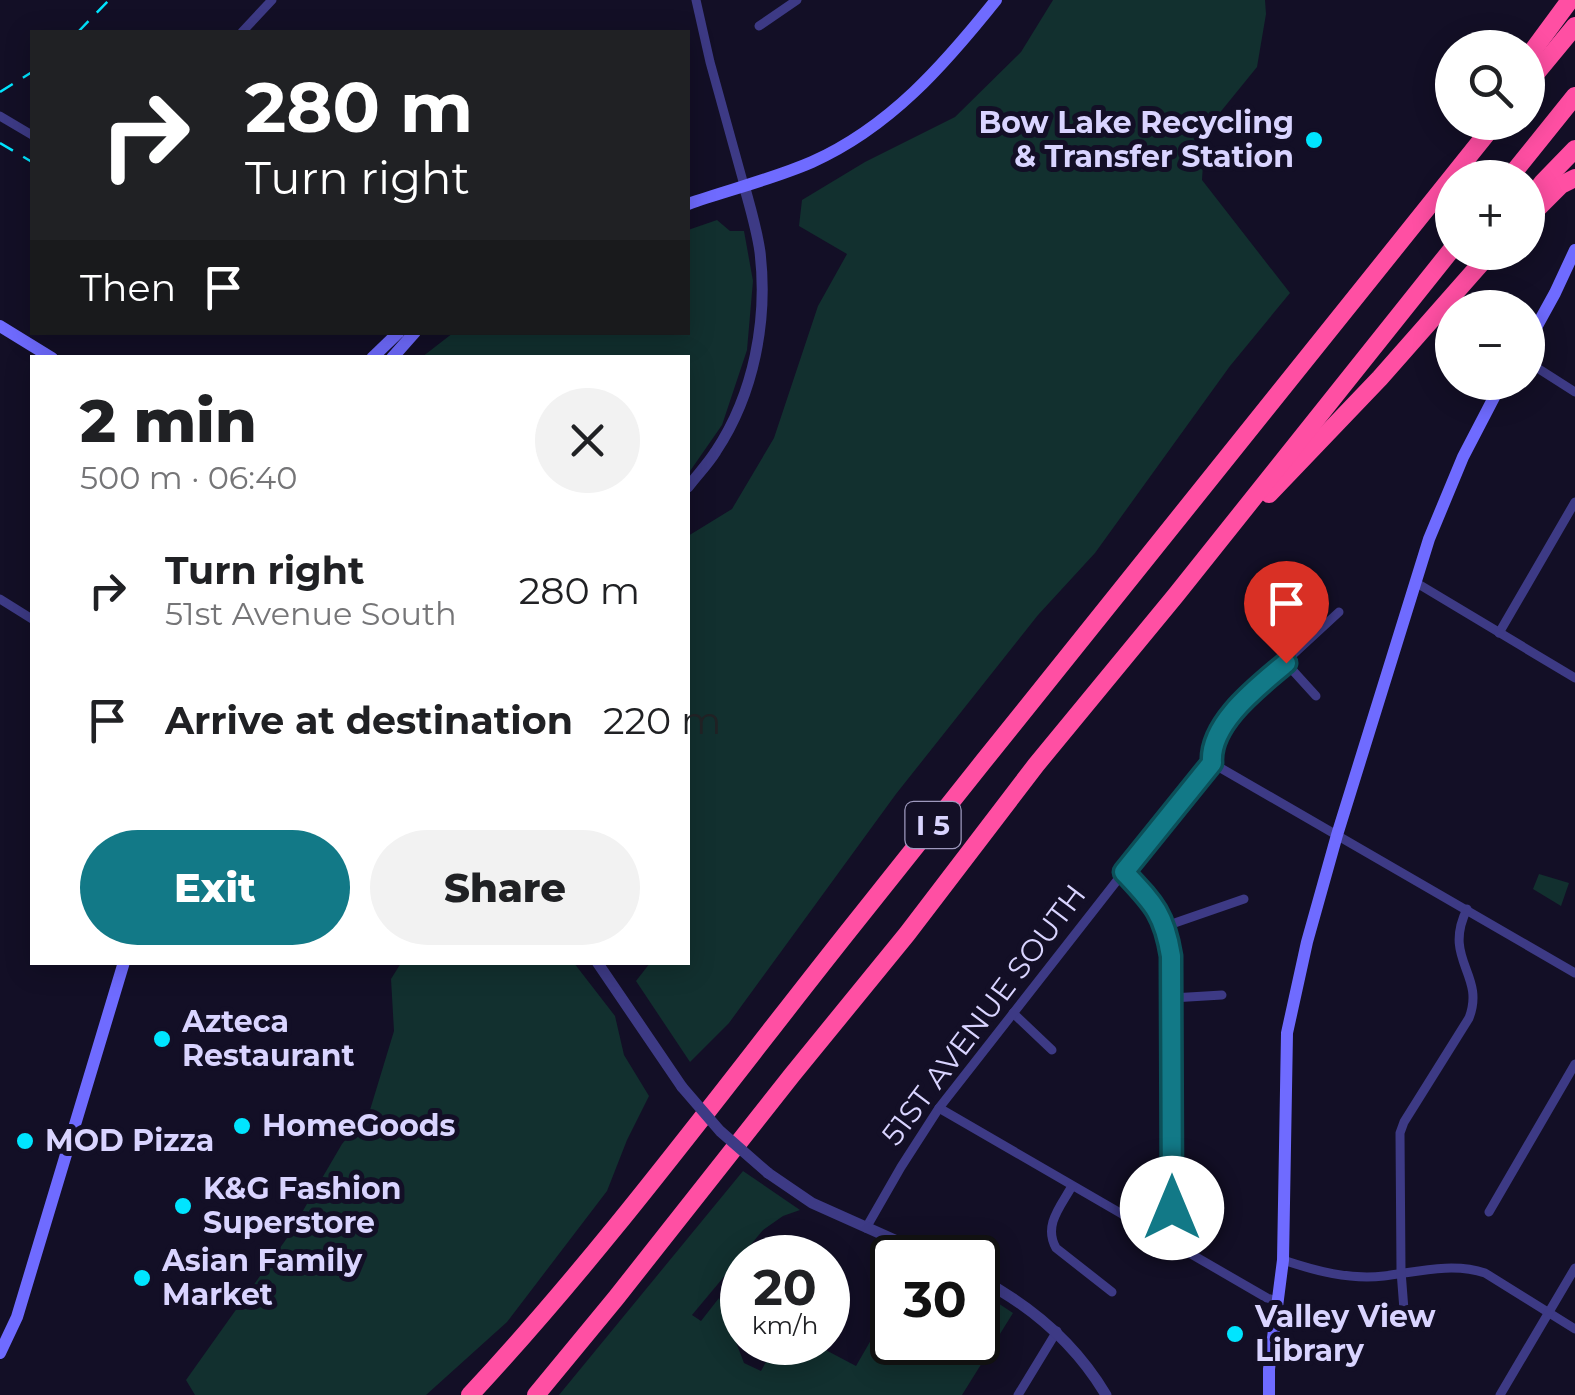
<!DOCTYPE html>
<html lang="en">
<head>
<meta charset="utf-8">
<style>
  :root { --surface:#fff; --page:#f2f2f2; --text:#202124; --muted:#757577; --accent:#127987 }
  body { margin:0; font-family:Montserrat,sans-serif; background:var(--page); color:var(--text); height:100vh; display:flex; flex-direction:column; font-size:38px; white-space:nowrap }
  * { box-sizing:border-box; margin:0 }
  p { font-size:32px; color:var(--muted) }
  .icon { flex:none; width:55px; height:55px; fill:none; stroke:currentColor; stroke-width:2; stroke-linecap:round; stroke-linejoin:round }
  .map { position:relative; flex:1; overflow:hidden }
  .drawer { position:absolute; left:30px; top:355px; width:660px; height:610px; display:flex; flex-direction:column; background:var(--surface); border-radius:0px; box-shadow:0 5px 25px #0003 }
  .drawer>* { flex:none }
  .top-card { position:absolute; left:30px; top:30px; width:660px; height:305px; border-radius:0px; box-shadow:0 5px 25px #0003; background:#202124; color:#fff; overflow:hidden }
  .controls { position:absolute; left:1435px; top:30px; display:grid; gap:20px }
  .controls a { display:grid; place-items:center; width:110px; height:110px; border-radius:50%; background:var(--surface); box-shadow:0 5px 25px #0003; font-size:50px }
  .speed { position:absolute; left:720px; top:1235px; display:flex; gap:20px; font-size:50px; font-weight:700; text-align:center }
  .speed>* { display:grid; place-content:center; width:130px; height:130px; border-radius:50%; background:var(--surface); box-shadow:0 5px 25px #0003; line-height:1 }
  .speed small { font-size:25px; font-weight:400 }
  .speed .limit { border:5px solid #111; border-radius:15px; background:#fff; color:#111 }
  .pin { position:absolute; display:grid; place-items:center; width:85px; height:85px; color:#fff; margin:-102px -42px; border-radius:50% 50% 50% 0; rotate:-45deg; box-shadow:0 0 10px #0007 }
  .pin .icon { rotate:45deg }
  .me { position:absolute; width:110px; margin:-55px; rotate:0deg; stroke-linejoin:round; filter:drop-shadow(0 0 8px #0008) }
  .turn { display:flex; align-items:center; gap:35px; height:210px; padding:0 50px; font-size:45px }
  .turn .icon { width:130px; height:130px; stroke-width:2.5 }
  .turn b { display:block; font-size:70px; line-height:85px }
  .then { display:flex; align-items:center; height:95px; padding:0 50px; background:#0003; gap:20px; font-size:38px }
  .round { display:grid; place-items:center; flex:none; width:105px; height:105px; border-radius:52px; background:var(--page) }
  .head { display:flex; align-items:center; justify-content:space-between; height:170px; padding:0 50px }
  h1 { font-size:60px; font-weight:800; line-height:75px }
  .cta { display:flex; gap:20px; margin-top:auto; padding:20px 50px }
  .cta a { flex:1; height:115px; border-radius:60px; background:var(--accent); color:#fff; font-size:40px; font-weight:800; line-height:115px; text-align:center }
  .cta a+a { background:var(--page); color:var(--text) }
  ul { padding:0; list-style:none }
  li { display:flex; align-items:center; gap:30px; height:130px; padding:0 50px }
  li div { flex:1 }
  li b { display:block; font-size:38px }
  li em { font-style:normal }
  .map>svg:first-child { display:block }
</style>
</head>
<body>
<div class="map">
<svg width="1575" height="1395" viewBox="0 0 1575 1395">
  <rect width="100%" height="100%" fill="#130f26"/>
  <g fill="#12302f">
    <polygon points="1053,0 1265,0 1266,14 1257,67 1205,131 1202,180 1290,293 1230,366 1095,553 1038,615 896,794 729,1023 690,1062 636,981 650,963 688,962 688,536 732,509 774,438 818,306 847,254 799,226 802,200 865,162 955,117 1021,52"/>
    <polygon points="717,220 730,231 744,231 753,281 747,350 722,425 688,474 688,358 422,357 453,333 688,332 688,230"/>
    <polygon points="1539,874 1569,883 1561,906 1533,889"/>
    <polygon points="401,963 574,963 615,1016 624,1055 649,1096 627,1140 607,1191 507,1322 426,1395 195,1395 186,1380 287,1238 342,1144 370,1110 394,1031 391,979"/>
    <polygon points="743,1171 800,1210 783,1216 763,1230 692,1315 701,1321 719,1298 744,1363 761,1371 776,1343 822,1343 820,1347 856,1366 871,1340 892,1295 892,1342 978,1342 978,1290 1013,1313 962,1395 559,1395"/>
  </g>
  <g fill="none" stroke-linecap="round" stroke-linejoin="round">
    <g stroke="#3d3a85" stroke-width="9">
      <polyline points="696,0 710,62 744,185"/>
      <polyline points="759,26 797,0"/>
      <polyline points="242,32 272,0"/>
      <polyline points="0,116 32,135"/>
      <polyline points="1528,362 1575,392"/>
      <polyline points="1415,582 1575,678"/>
      <polyline points="0,599 32,619"/>
      <polyline points="1499,633 1575,502"/>
      <polyline points="1286,663 1316,696"/>
      <polyline points="1212,763 1575,973"/>
      <path d="M 1125,872 C 1154,902 1164,913 1171,955 L 1172,1242"/>
      <polyline points="1166,926 1244,899"/>
      <polyline points="1172,998 1222,995"/>
      <polyline points="1013,1013 1052,1050"/>
      <polyline points="939,1108 1267,1298 1278,1301"/>
      <path d="M 1072,1186 C 1061,1206 1043,1225 1056,1248 L 1112,1292"/>
      <polyline points="1489,1212 1575,1064"/>
      <polyline points="866,1228 901,1167 939,1108 1191,786 1212,763 1212,750 1234,709 1339,612"/>
      <path d="M 1283,1260 C 1316,1271 1349,1280 1384,1276 C 1416,1272 1453,1262 1485,1273 L 1575,1329"/>
      <path d="M 1405,1323 L 1401,1271 L 1400,1133 L 1404,1122 L 1469,1018 C 1486,974 1442,960 1467,909"/>
      <polyline points="1018,1395 1057,1331"/>
      <polyline points="1500,1395 1575,1268"/>
    </g>
    <g stroke="#3d3a85" stroke-width="11">
      <path d="M 688,487 C 697,475 708,464 716,451 C 754,394 768,320 760,252 C 757,230 750,207 744,185"/>
      <polyline points="597,962 682,1087"/>
      <polyline points="768,1173 812,1203 935,1258"/>
      <path d="M 978,1278 C 1030,1305 1075,1343 1106,1395"/>
    </g>
    <g stroke="#6f6bff" stroke-width="12">
      <path d="M 688,204 C 728,190 773,179 812,162 C 890,127 944,65 996,0"/>
      <polyline points="0,326 52,358"/>
      <polyline points="1528,342 1555,293 1575,250"/>
      <polyline points="372,358 399,332"/>
      <polyline points="392,358 415,332"/>
      <polyline points="0,1353 17,1317 124,962"/>
      <polyline points="1269,1395 1269,1369 1283,1260 1287,1033 1307,942 1337,835 1429,539 1463,457 1502,382"/>
    </g>
    <g stroke="#ff4fa3" stroke-width="18">
      <polyline points="1528,57 1570,0"/>
      <polyline points="1528,83 1575,26"/>
      <polyline points="1509,178 1575,96"/>
      <polyline points="1528,202 1543,182 1575,149"/>
      <polyline points="1528,218 1561,185 1575,178"/>
      <polyline points="1269,494 1380,378 1491,252"/>
      <path d="M 470,1395 C 608,1247 728,1082 854,924 C 1067,656 1281,389 1496,122"/>
      <polyline points="536,1395 616,1298 792,1075 907,934 1036,765 1176,595 1452,249"/>
    </g>
    <g stroke="#00e5ff" stroke-width="2.5" stroke-dasharray="15 12" stroke-linecap="butt">
      <polyline points="78,32 109,0"/>
      <polyline points="0,92 32,72"/>
      <polyline points="0,143 32,162"/>
    </g>
    <polyline stroke="#3d3a85" stroke-width="11" points="682,1087 720,1131 768,1173"/>
  </g>
  <g fill="none" stroke-linecap="round" stroke-linejoin="round">
    <g stroke="#0c4f58" stroke-width="25">
      <path id="route" d="M 1172,1208 L 1171,956 C 1164,913 1153,903 1124,872 L 1212,763 C 1209,723 1259,686 1286,663"/>
    </g>
    <use href="#route" stroke="#127987" stroke-width="18"/>
  </g>
  <g fill="#00e5ff" stroke="#130f26" stroke-width="4">
    <circle cx="1314" cy="140" r="10"/>
    <circle cx="162" cy="1039" r="10"/>
    <circle cx="242" cy="1126" r="10"/>
    <circle cx="25" cy="1141" r="10"/>
    <circle cx="183" cy="1206" r="10"/>
    <circle cx="142" cy="1278" r="10"/>
    <circle cx="1235" cy="1334" r="10"/>
  </g>
  <g text-anchor="middle" stroke-width="10" stroke-linejoin="round" paint-order="stroke">
    <rect fill="#130f26" stroke="#9e99be" stroke-width="2.5" x="905.5" y="802" width="55" height="46" rx="8"/>
    <g font-size="28" font-weight="bold" fill="#d9d4ff">
      <text x="933" y="835">I 5</text>
    </g>
    <g font-size="30" font-weight="bold" fill="#d9d4ff" stroke="#130f26" text-anchor="start">
      <text x="1294" y="133" text-anchor="end">Bow Lake Recycling<tspan x="1294" dy="34">&amp; Transfer Station</tspan></text>
      <text x="182" y="1032">Azteca<tspan x="182" dy="34">Restaurant</tspan></text>
      <text x="262" y="1136">HomeGoods</text>
      <text x="45" y="1151">MOD Pizza</text>
      <text x="203" y="1199">K&amp;G Fashion<tspan x="203" dy="34">Superstore</tspan></text>
      <text x="162" y="1271">Asian Family<tspan x="162" dy="34">Market</tspan></text>
      <text x="1255" y="1327">Valley View<tspan x="1255" dy="34">Library</tspan></text>
    </g>
    <g font-size="30" fill="#d9d4ff" stroke="#130f26">
      <text transform="translate(984 1015) rotate(-53)" y="10">51ST AVENUE SOUTH</text>
    </g>
  </g>
</svg>
<div class="controls">
<a><svg class="icon" aria-label="search" viewBox="0 0 24 24"><circle cx="10" cy="10" r="6"/><path d="M15 15l6 6"/></svg></a>
<a>+</a>
<a>−</a>
</div>
<div class="speed"><div>20<small>km/h</small></div><div class="limit">30</div></div>
<div class="pin" style="left:1286px;top:663px;background:#d93025"><svg class="icon" aria-label="arrive" viewBox="0 0 24 24"><path d="M6 21V4h12l-3 4 3 4H6"/></svg></div>
<svg class="me" style="left:1172px;top:1208px" viewBox="-20 -20 40 40"><circle r="19" fill="#fff"/><path d="M0-13L10 11 0 6-10 11z" fill="#127987"/></svg>
<div class="top-card">
<div class="turn"><svg class="icon" aria-label="right" viewBox="0 0 24 24"><path d="M7 20v-9h11M14 6l5 5-5 5"/></svg><div><b>280 m</b>Turn right</div></div>
<div class="then">Then<svg class="icon" aria-label="arrive" viewBox="0 0 24 24"><path d="M6 21V4h12l-3 4 3 4H6"/></svg></div>
</div>
<section class="drawer">
<div class="head"><div><h1>2 min</h1><p>500 m · 06:40</p></div><a class="round"><svg class="icon" aria-label="close" viewBox="0 0 24 24"><path d="M6 6l12 12M18 6L6 18"/></svg></a></div>
<ul>
<li><svg class="icon" aria-label="right" viewBox="0 0 24 24"><path d="M7 20v-9h11M14 6l5 5-5 5"/></svg><div><b>Turn right</b><p>51st Avenue South</p></div><em>280 m</em></li>
<li><svg class="icon" aria-label="arrive" viewBox="0 0 24 24"><path d="M6 21V4h12l-3 4 3 4H6"/></svg><div><b>Arrive at destination</b></div><em>220 m</em></li>
</ul>
<div class="cta"><a>Exit</a><a>Share</a></div>
</section>
</div>
</body>
</html>
